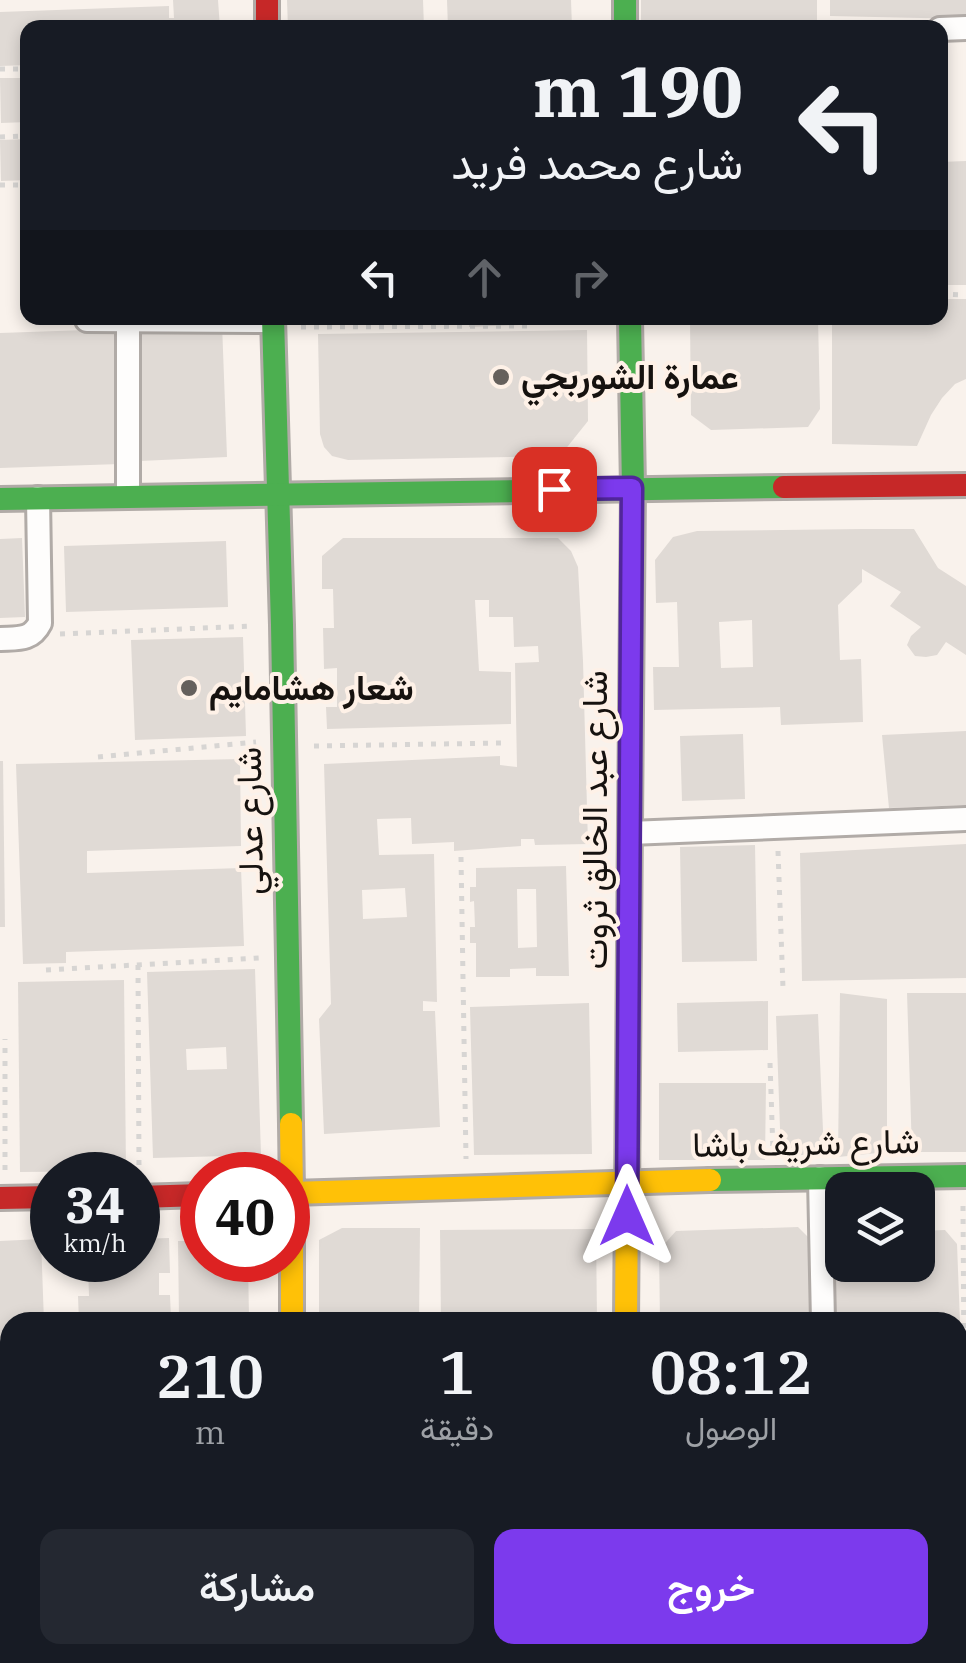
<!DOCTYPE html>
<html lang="ar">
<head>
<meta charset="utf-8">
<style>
  :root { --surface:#171b24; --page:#242831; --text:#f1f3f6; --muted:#9ea1a6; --accent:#7c3aed }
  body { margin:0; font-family:"IBM Plex Serif",Vazirmatn,serif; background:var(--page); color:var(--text); direction:rtl; height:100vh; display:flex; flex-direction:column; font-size:38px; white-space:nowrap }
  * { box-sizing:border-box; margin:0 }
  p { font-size:32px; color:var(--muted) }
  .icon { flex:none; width:55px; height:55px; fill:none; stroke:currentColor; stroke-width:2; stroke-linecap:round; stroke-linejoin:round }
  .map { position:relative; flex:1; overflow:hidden; direction:ltr }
  .drawer { position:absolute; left:0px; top:1312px; width:968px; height:352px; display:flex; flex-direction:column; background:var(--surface); border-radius:30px 30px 0 0; box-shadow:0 5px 15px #0003; direction:rtl }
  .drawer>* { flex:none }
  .guide { position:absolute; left:20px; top:20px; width:928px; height:305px; border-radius:20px; box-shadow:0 5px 15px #0003; direction:rtl; background:#171b24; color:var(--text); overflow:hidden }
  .fabs { position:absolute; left:825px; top:1172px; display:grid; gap:20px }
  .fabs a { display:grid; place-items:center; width:110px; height:110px; border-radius:20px; background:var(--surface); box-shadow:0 5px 15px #0003; font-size:50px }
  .speed { position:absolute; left:30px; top:1152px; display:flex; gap:20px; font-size:50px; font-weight:700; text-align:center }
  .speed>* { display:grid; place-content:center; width:130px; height:130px; border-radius:50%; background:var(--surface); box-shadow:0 5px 15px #0003; line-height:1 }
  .speed small { font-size:25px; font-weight:400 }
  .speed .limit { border:15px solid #d22; background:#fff; color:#111 }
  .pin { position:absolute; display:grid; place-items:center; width:85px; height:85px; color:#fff; margin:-42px; border-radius:20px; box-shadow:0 5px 15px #0006 }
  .me { position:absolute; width:110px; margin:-55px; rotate:0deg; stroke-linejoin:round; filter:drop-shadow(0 0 8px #0008) }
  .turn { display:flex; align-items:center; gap:35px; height:210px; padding:0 40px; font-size:45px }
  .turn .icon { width:130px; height:130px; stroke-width:2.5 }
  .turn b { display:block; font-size:70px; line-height:85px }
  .lanes { display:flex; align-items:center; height:95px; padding:0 40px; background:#0003; justify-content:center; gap:50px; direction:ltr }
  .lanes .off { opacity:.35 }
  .eta { display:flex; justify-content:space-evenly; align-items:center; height:170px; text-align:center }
  .eta b { font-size:60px; font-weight:600; line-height:70px }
  .cta { display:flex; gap:20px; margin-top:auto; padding:20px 40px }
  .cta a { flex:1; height:115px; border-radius:20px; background:var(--accent); color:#fff; font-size:40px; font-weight:600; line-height:115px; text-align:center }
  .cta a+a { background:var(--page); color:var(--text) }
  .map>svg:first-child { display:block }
</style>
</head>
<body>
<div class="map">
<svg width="966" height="1663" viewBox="0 0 966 1663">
  <rect width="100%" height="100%" fill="#f9f2ec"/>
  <g fill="#e0dad5" fill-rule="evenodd">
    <polygon points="173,0 218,0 220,28 28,28 28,65 0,66 0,12 169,6 169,18 174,18"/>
    <polygon points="287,0 423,0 424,28 288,28"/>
    <polygon points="447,0 571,0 572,28 448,28"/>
    <rect x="641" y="0" width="176" height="28"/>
    <polygon points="830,0 966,0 966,19 830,16"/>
    <polygon points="0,78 28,78 28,122 1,123"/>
    <polygon points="28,139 28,180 1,181 0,140"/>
    <polygon points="966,161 966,285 940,285 940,162"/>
    <polygon points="940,299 966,299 966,379 955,384 942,398 931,415 917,446 832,444 832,318 940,318"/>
    <polygon points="321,318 364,318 364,322 322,323"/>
    <polygon points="469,318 519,318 519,325 469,327"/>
    <polygon points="550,318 598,318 599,321 550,323"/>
    <polygon points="690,318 818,318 820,409 808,427 711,430 691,415"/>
    <polygon points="222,324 227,457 140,461 134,328"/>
    <polygon points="115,329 120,464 0,468 0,333"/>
    <polygon points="587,330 588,421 560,456 348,460 332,456 324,447 320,434 318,334"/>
    <path d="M 862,529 L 914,529 L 938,568 L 966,586 L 966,655 L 946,642 L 937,655 L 926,657 L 915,656 L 907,645 L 911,636 L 921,627 L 890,606 L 901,592 L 862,569 L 862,582 L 838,605 L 840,660 L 861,659 L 863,722 L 781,725 L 780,707 L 654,710 L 653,667 L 679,667 L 677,602 L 656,603 L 655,560 L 673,537 L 697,531 ZM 752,620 L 753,667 L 721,668 L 719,622 Z"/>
    <polygon points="22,538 25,617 0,618 0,539"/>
    <path d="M 343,538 L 558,538 L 571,551 L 578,567 L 583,661 L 588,844 L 535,845 L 534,839 L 521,839 L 521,846 L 454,851 L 454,842 L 412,844 L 411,818 L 377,819 L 379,855 L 434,854 L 437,1002 L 423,1001 L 423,1011 L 435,1011 L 440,1127 L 324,1134 L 319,1019 L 331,1004 L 324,764 L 500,756 L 500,765 L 517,767 L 515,663 L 539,662 L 538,646 L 514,647 L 513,617 L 489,617 L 489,600 L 475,600 L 479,671 L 511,672 L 511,724 L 327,729 L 326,707 L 337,707 L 337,668 L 324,669 L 323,628 L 334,628 L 333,589 L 322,589 L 322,556 ZM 405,888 L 407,917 L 363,919 L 362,890 Z"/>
    <polygon points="226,541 228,607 66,612 64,546"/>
    <polygon points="243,637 246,736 135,740 131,640"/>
    <polygon points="966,731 966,805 889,808 882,735"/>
    <polygon points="743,734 745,799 682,801 680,736"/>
    <polygon points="240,759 241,846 87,851 87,873 241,868 244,946 66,952 66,963 23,964 16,764"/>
    <polygon points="0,761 3,761 5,927 0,927"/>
    <polygon points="966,844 966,978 802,981 800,853"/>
    <polygon points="755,845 757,961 682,962 680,847"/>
    <path d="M 566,866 L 569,976 L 536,976 L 536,968 L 510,969 L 510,977 L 476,977 L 476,943 L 470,943 L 470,927 L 475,927 L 474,901 L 470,902 L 470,887 L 476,887 L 476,868 ZM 517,889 L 536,889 L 537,947 L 518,948 Z"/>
    <path d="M 255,969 L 261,1155 L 153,1158 L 147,972 ZM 226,1047 L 227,1069 L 187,1070 L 186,1049 Z"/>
    <polygon points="124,980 126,1171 20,1172 18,982"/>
    <polygon points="840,993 887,999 887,1152 838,1157"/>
    <polygon points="907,993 966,993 966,1152 912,1152"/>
    <polygon points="768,1001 768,1050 678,1052 677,1003"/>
    <polygon points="589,1003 592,1154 474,1155 470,1007"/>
    <polygon points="818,1014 824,1154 781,1156 776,1016"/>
    <polygon points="659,1083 766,1083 765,1160 659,1160"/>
    <polygon points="798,1227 813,1242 815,1322 660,1322 659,1250 676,1231"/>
    <polygon points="342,1228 420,1228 419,1322 319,1322 319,1240"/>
    <polygon points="596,1229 597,1322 441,1322 440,1230"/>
    <polygon points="945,1230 957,1244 960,1322 831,1322 829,1244 836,1233 842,1233 842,1265 918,1265 918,1231"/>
    <polygon points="169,1238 170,1273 159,1273 159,1295 170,1295 171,1319 79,1322 78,1296 89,1296 88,1265 79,1266 79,1260 138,1260 138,1239"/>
    <polygon points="41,1239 44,1322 10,1322 10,1338 0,1338 0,1241"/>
    <polygon points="178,1241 202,1241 202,1260 248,1260 249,1318 179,1319"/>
    <polygon points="961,1335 965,1436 958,1436 958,1336"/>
    <polygon points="0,1462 10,1468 10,1566 0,1560"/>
    <polygon points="966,1486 966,1599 958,1599 958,1487"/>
    <rect x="323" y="1655" width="104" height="8"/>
    <polygon points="592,1659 592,1663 528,1663 528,1660"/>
  </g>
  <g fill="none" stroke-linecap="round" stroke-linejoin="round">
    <g stroke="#b1aba7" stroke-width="28">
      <g id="street">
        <polyline points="940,29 966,28"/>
        <polyline points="87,320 273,321"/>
        <polyline points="128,496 128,320"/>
        <path d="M 0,639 C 17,638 31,641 40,623 L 38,498"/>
        <polyline points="630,833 966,819"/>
        <polyline points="820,1178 823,1322"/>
      </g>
    </g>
    <g stroke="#b1aba7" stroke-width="28">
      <g id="fast">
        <polyline points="625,0 625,28"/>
        <polyline points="273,318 282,625 291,1124"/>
        <polyline points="630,318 633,488 630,822"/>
        <polyline points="0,499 784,487"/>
        <polyline points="710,1180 966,1176"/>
        <polyline points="0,1577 10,1582"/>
        <polyline points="293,1655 294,1663"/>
      </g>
    </g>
    <g stroke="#b1aba7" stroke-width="28">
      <g id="slow">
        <polyline points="291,1124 292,1193 710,1180"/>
        <polyline points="288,1193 292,1193 292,1322"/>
        <polyline points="626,1322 630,822"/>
        <polyline points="162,1655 179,1663"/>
        <polyline points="623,1663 624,1655"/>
      </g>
    </g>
    <g stroke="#b1aba7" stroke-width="28">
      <g id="jam">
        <polyline points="267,0 267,28"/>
        <polyline points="784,487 966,485"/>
        <polyline points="138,1197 202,1195"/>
        <polyline points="0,1198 52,1197"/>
      </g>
    </g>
    <g stroke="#d7d5d3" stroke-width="5" stroke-dasharray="5 8" stroke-linecap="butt">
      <polyline points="0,69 28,69"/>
      <polyline points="0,137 28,136"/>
      <polyline points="0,185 28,185"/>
      <polyline points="940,294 966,295"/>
      <polyline points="301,327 534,326"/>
      <polyline points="60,634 253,626"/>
      <polyline points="314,746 501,743"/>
      <polyline points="98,757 256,742"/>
      <polyline points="778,851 783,988"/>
      <polyline points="461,857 466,1159"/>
      <polyline points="138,965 139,1169"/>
      <polyline points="46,970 260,958"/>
      <polyline points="770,1063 773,1151"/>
      <polyline points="5,1170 5,1039"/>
      <polyline points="963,1206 964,1368"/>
      <polyline points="958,1621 966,1621"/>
      <polyline points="805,1663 805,1655"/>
    </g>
    <use href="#street" stroke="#fefdfc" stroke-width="22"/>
    <use href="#fast" stroke="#4caf50" stroke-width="22"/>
    <use href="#slow" stroke="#ffc107" stroke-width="22"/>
    <use href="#jam" stroke="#c62828" stroke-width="22"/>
  </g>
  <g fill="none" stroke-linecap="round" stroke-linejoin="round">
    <g stroke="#51269a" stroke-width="25">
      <polyline id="route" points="554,489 632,488 627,1216"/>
    </g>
    <use href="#route" stroke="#7c3aed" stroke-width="18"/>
  </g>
  <g fill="#65605c" stroke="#fef1e7" stroke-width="4">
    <circle cx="501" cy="377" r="10"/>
    <circle cx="189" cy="688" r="10"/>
  </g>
  <g text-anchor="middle" stroke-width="8" stroke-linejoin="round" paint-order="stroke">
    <g font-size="35" font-weight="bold" fill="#16120f" stroke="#fef1e7" text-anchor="start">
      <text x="521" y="389">عمارة الشوربجي</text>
      <text x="209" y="700">شعار هشامايم</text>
    </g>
    <g font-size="35" fill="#16120f" stroke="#fef1e7">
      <text transform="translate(595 820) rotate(-90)" y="12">شارع عبد الخالق ثروت</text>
      <text transform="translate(250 821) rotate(-91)" y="12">شارع عدلي</text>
      <text transform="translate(806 1143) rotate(-1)" y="12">شارع شريف باشا</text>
    </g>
  </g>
</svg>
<div class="fabs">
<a><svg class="icon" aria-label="layers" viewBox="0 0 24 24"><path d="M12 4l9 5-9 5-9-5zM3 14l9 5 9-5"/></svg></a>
</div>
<div class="speed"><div>34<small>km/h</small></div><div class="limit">40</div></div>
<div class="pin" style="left:554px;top:489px;background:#d93025"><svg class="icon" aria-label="arrive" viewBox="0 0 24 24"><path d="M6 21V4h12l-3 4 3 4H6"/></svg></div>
<svg class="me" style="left:627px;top:1216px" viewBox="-20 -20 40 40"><path d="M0-17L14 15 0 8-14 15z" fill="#7c3aed" stroke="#fff" stroke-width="4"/></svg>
<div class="guide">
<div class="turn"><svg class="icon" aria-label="left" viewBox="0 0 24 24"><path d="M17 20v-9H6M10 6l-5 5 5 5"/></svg><div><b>190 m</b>شارع محمد فريد</div></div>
<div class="lanes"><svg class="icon" aria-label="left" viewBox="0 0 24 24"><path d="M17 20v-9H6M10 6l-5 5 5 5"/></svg><svg class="icon off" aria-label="ahead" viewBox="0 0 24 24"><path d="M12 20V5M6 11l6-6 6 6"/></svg><svg class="icon off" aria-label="right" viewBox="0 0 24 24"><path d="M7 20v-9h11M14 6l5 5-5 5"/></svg></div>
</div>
<section class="drawer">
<div class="eta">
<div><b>08:12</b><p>الوصول</p></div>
<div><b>1</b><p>دقيقة</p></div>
<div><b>210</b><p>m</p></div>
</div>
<div class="cta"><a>خروج</a><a>مشاركة</a></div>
</section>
</div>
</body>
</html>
